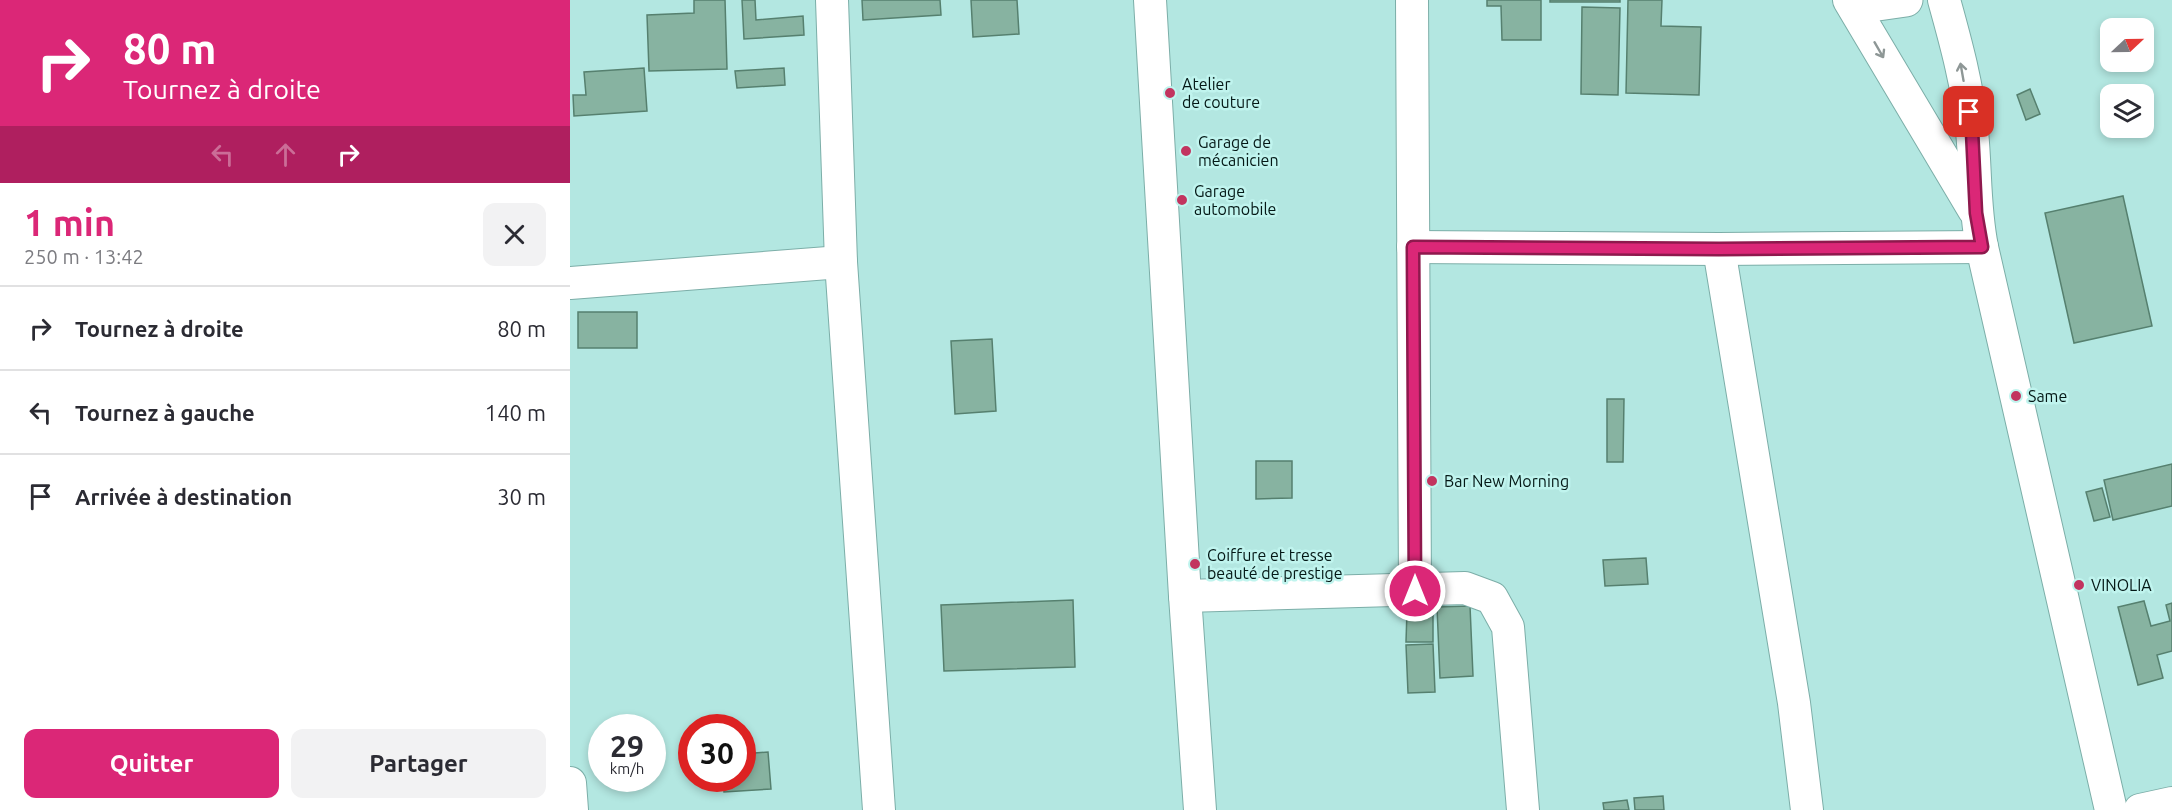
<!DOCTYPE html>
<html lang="fr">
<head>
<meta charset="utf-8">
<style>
  :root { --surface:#fff; --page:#f2f2f3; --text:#2b2b33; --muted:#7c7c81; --line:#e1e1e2; --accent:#db2777 }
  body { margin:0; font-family:Ubuntu,sans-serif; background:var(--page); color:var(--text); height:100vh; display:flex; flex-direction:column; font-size:22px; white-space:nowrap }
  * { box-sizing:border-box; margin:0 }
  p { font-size:20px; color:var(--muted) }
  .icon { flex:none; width:33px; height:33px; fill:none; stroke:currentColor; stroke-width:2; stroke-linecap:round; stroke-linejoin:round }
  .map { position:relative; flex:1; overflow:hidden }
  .panel { display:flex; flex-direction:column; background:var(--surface); width:570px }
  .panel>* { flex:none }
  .hud { background:#db2777; color:#fff; overflow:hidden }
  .needle { width:39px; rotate:68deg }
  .tools { position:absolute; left:1530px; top:18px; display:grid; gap:12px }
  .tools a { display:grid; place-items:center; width:54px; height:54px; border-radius:12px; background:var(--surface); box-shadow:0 3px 9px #0003; font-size:30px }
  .speed { position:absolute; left:18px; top:714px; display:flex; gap:12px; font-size:30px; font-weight:700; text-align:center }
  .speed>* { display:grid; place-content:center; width:78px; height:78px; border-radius:50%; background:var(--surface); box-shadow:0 3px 9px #0003; line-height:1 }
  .speed small { font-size:15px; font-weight:400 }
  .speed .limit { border:9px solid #d22; background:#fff; color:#111 }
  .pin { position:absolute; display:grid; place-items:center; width:51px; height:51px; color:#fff; margin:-26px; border-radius:12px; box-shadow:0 3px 9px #0006 }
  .me { position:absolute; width:66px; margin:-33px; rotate:0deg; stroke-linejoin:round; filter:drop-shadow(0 0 4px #0008) }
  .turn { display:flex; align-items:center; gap:21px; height:126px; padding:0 24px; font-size:27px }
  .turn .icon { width:78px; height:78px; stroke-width:2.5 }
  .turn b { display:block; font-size:42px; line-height:51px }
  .lanes { display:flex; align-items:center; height:57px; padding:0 24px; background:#0003; justify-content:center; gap:30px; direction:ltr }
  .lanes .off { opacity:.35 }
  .round { display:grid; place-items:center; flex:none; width:63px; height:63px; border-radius:12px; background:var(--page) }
  .headline { display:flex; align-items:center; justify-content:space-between; height:102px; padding:0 24px }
  h1 { font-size:36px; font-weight:700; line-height:45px; color:var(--accent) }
  .button { display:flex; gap:12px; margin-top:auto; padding:12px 24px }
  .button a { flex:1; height:69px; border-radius:12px; background:var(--accent); color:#fff; font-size:24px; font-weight:700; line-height:69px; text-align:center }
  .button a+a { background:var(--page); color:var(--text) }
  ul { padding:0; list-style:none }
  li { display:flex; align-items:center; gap:18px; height:84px; padding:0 24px; border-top:2px solid var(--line) }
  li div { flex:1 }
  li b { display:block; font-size:22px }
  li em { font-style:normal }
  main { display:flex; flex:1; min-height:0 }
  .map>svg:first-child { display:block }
</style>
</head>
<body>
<main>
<section class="panel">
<div class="hud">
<div class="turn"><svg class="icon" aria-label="right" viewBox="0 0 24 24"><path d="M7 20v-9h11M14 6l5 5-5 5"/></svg><div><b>80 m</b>Tournez à droite</div></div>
<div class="lanes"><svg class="icon off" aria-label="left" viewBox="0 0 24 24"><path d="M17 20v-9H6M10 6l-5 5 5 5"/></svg><svg class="icon off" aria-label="ahead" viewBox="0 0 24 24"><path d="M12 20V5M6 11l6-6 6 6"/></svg><svg class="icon" aria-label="right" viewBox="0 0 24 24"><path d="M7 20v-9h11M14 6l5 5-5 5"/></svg></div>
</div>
<div class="headline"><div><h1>1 min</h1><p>250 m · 13:42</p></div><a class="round"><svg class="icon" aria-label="close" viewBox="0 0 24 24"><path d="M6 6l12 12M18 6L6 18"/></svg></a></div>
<ul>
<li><svg class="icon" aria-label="right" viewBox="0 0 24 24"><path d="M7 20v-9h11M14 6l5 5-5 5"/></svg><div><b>Tournez à droite</b></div><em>80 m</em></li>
<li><svg class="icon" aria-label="left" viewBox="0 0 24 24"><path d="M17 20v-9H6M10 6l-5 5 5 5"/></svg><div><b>Tournez à gauche</b></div><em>140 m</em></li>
<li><svg class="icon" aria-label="arrive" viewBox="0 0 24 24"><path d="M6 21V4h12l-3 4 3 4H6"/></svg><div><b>Arrivée à destination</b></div><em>30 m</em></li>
</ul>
<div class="button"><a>Quitter</a><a>Partager</a></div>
</section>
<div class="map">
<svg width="1602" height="810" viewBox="0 0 1602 810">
  <rect width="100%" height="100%" fill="#b3e7e1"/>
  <g fill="#87b3a1" stroke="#56806f" stroke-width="1.5">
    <polygon points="124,0 155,0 157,69 79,71 77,15 124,13"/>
    <polygon points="172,0 185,0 186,20 233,16 234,35 174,39"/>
    <polygon points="292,0 370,0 371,15 293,20"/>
    <polygon points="401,0 447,0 449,34 403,37"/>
    <polygon points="917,0 971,0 971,40 932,40 931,6 917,6"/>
    <rect x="980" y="0" width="70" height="2"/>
    <polygon points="1058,0 1092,0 1091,26 1131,27 1129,95 1056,93"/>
    <polygon points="1012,7 1050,8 1048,95 1011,94"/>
    <polygon points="74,68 77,111 4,116 3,95 16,95 14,72"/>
    <polygon points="214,68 215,85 167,88 165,71"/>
    <polygon points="1460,89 1470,114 1456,120 1447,95"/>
    <polygon points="1553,196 1582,326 1504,343 1475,213"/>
    <rect x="8" y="312" width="59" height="36"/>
    <polygon points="422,339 426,411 385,414 381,341"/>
    <polygon points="1037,399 1054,399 1053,462 1037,462"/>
    <polygon points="686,461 722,461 722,498 686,499"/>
    <polygon points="1602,464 1602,506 1543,520 1534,480"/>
    <polygon points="1532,488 1540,517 1524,521 1516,492"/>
    <polygon points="1076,558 1078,584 1035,586 1033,560"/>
    <polygon points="503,600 505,667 374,671 371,605"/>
    <polygon points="1574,601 1581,626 1600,621 1596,605 1602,603 1602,651 1587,655 1593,678 1568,685 1548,607"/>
    <polygon points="900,606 903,676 870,678 867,607"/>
    <polygon points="837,611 863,611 863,642 836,642"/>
    <polygon points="863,644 865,692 838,693 836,645"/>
    <polygon points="198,752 201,789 154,792 153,778 172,778 172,754"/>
    <polygon points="1093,796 1094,810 1065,810 1064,798"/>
    <polygon points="1057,800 1059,810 1034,810 1033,803"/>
  </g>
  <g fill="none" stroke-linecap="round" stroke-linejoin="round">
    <g stroke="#7caea8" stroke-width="34">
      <g id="minor">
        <polyline points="262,0 271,262 309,810"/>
        <polyline points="580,0 615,596 630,810"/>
        <polyline points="842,0 845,591"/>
        <polyline points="1279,0 1404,210"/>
        <path d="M 1374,0 C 1386,43 1398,87 1402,131 C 1406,171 1404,207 1412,247 L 1541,810"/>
        <polyline points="843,247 1149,249 1412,247"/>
        <polyline points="1149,249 1224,703 1237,810"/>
        <polyline points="0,283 271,262"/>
        <polyline points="615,596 895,588 922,598 938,627 953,810"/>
        <polyline points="0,783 2,810"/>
        <polyline points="1570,810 1602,803"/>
      </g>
    </g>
    <g stroke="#7caea8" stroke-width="35">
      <polyline id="secondary" points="1286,0 1308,4 1336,0"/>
    </g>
    <use href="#minor" stroke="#fff" stroke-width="32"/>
    <use href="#secondary" stroke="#fff" stroke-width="33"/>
  </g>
  <defs><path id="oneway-shaft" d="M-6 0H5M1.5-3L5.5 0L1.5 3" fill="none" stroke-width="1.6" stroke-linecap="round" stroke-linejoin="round" transform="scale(1.5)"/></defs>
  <g stroke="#8e9796">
    <use href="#oneway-shaft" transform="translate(1309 50) rotate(60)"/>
    <use href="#oneway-shaft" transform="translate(1392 72) rotate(-100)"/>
  </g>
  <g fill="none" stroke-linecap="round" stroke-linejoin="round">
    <g stroke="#8e194d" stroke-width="15">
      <polyline id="route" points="845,591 843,247 1149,249 1412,247 1406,213 1402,131 1399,112"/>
    </g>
    <use href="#route" stroke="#db2777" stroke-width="10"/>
  </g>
  <g fill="#c2345f" stroke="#c0f4ee" stroke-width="2">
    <circle cx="600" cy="93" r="6"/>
    <circle cx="616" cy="151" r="6"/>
    <circle cx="612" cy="200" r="6"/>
    <circle cx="1446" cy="396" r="6"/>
    <circle cx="862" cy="481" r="6"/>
    <circle cx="625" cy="564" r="6"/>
    <circle cx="1509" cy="585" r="6"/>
  </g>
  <g text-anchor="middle" stroke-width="5" stroke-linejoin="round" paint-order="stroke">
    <g font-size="16" fill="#041816" stroke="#c0f4ee" text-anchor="start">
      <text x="612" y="90">Atelier<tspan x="612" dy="18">de couture</tspan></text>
      <text x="628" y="148">Garage de<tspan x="628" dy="18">mécanicien</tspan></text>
      <text x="624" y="197">Garage<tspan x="624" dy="18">automobile</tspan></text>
      <text x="1458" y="402">Same</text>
      <text x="874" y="487">Bar New Morning</text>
      <text x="637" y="561">Coiffure et tresse<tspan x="637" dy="18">beauté de prestige</tspan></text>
      <text x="1521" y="591">VINOLIA</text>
    </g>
  </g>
</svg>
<div class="tools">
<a><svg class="needle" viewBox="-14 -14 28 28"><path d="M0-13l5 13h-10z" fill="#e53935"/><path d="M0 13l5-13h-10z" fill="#7c7c81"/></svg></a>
<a><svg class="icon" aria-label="layers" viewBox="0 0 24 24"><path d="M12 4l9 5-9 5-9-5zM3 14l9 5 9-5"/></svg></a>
</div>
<div class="speed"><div>29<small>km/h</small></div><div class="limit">30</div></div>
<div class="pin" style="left:1399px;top:112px;background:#d93025"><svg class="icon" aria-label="arrive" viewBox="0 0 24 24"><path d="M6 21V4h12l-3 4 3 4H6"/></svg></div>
<svg class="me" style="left:845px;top:591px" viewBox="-20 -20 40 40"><circle r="17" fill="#db2777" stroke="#fff" stroke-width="3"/><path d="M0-11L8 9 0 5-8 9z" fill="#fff"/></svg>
</div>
</main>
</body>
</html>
